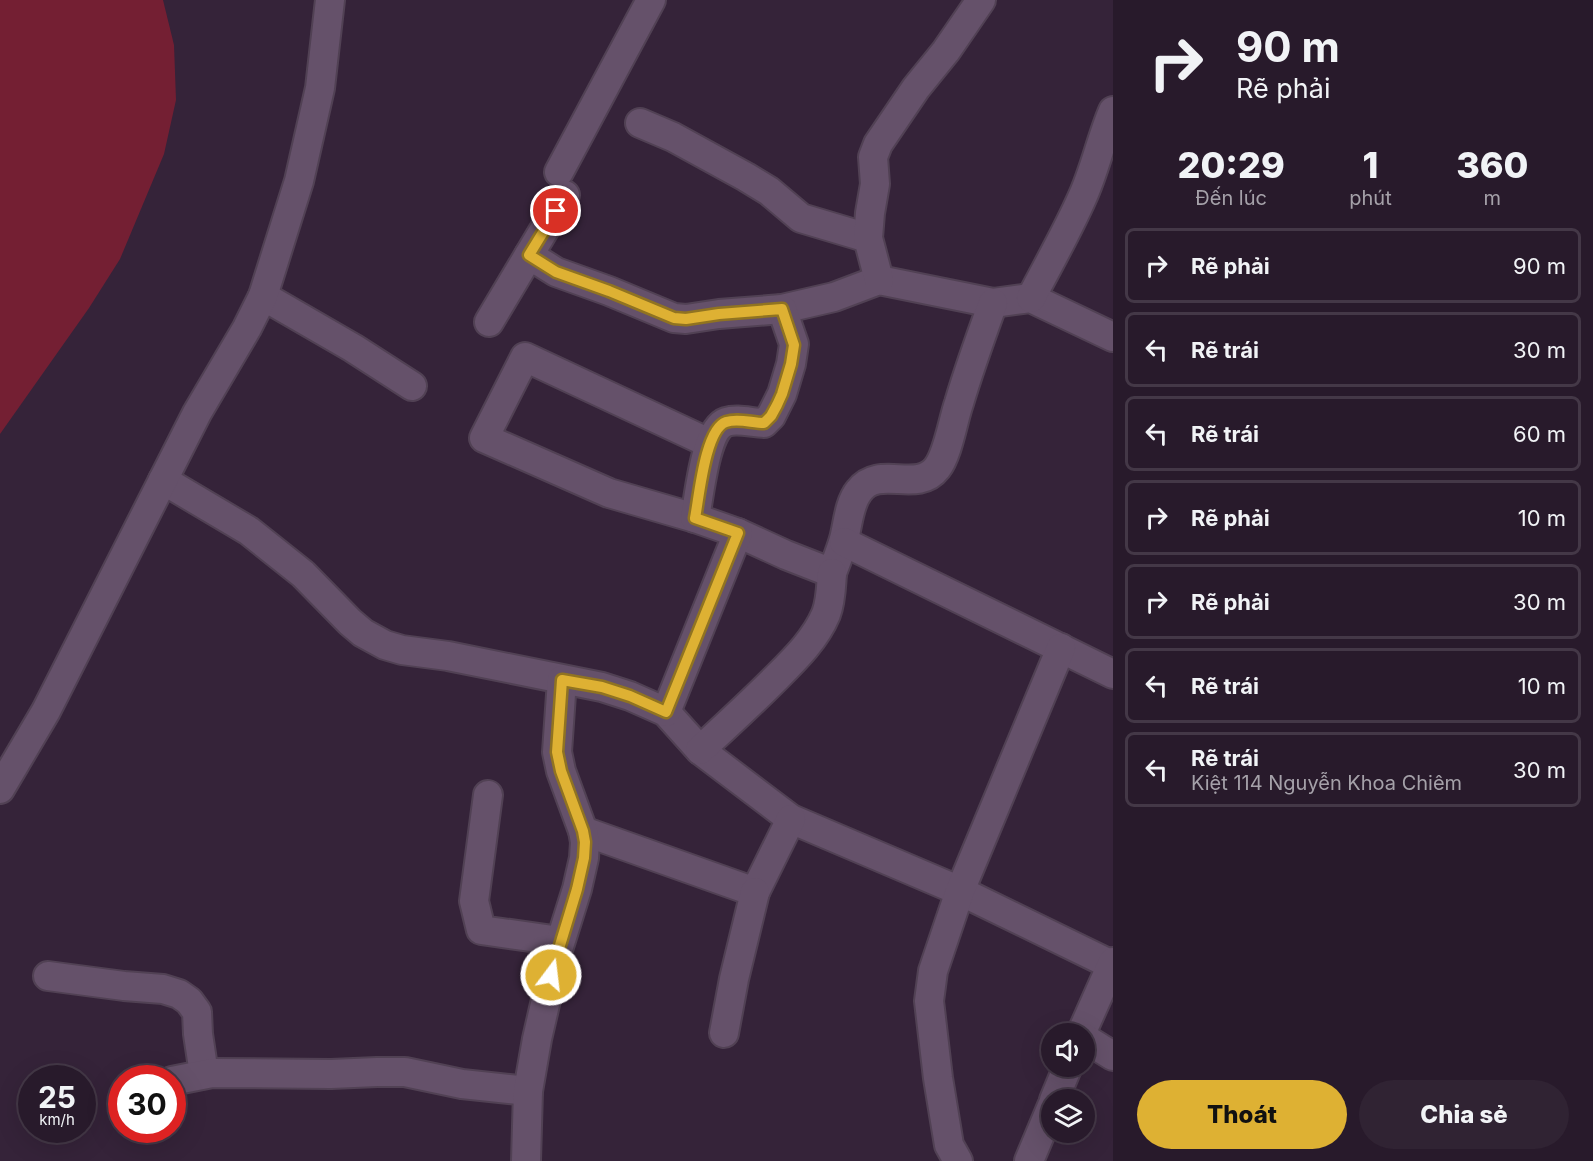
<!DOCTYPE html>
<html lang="vi">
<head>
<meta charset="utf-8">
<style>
  :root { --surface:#281a2b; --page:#302333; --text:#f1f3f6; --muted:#a5a1a9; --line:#443847; --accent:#deb133 }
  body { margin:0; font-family:Inter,sans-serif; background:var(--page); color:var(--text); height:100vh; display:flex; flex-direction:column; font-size:22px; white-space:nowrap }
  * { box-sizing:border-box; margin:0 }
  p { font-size:20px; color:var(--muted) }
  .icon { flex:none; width:33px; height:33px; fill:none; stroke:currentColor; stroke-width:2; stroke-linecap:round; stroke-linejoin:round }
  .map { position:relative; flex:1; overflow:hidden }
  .sheet { display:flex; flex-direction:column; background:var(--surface); width:480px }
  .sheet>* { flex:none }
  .top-card { background:#281a2b; color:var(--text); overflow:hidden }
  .tools { position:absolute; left:1041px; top:1023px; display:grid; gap:12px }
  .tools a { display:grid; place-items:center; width:54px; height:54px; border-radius:50%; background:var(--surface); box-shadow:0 6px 24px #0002,0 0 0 2px var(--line); font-size:30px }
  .speed { position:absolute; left:18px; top:1065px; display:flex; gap:12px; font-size:30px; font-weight:700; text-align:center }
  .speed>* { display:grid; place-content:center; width:78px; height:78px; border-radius:50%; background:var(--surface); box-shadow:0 6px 24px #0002,0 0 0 2px var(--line); line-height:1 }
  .speed small { font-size:15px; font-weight:400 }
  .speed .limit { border:9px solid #d22; background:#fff; color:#111 }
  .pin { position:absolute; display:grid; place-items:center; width:51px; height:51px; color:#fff; margin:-26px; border:3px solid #fff; border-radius:50%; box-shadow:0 2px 6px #0007 }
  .me { position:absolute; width:66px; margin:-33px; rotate:15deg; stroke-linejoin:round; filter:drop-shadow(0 0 4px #0008) }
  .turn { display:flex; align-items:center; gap:21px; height:126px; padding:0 24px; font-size:27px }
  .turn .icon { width:78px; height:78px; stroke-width:2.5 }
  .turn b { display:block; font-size:42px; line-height:51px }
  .eta { display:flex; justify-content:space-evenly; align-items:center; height:102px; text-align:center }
  .eta b { font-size:36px; font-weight:800; line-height:42px }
  .action { display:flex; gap:12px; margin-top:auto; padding:12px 24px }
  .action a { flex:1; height:69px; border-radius:36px; background:var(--accent); color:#111; font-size:24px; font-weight:800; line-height:69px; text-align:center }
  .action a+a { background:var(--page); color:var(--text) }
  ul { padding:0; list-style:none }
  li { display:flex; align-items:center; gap:18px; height:75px; margin:0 12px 9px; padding:0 12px; border:3px solid var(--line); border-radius:9px }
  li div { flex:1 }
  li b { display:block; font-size:22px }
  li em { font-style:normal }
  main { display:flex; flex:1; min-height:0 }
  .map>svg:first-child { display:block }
</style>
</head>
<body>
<main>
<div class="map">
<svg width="1113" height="1161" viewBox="0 0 1113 1161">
  <rect width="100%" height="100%" fill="#352339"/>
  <polygon fill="#741f33" points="0,0 163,0 174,45 176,100 164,154 120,259 89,308 0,434"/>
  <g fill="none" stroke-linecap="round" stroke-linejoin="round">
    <g stroke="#514154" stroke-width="32">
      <g id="minor">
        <polyline points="640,123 673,137 746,177 769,191 801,218 868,238"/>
        <polyline points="559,172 651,0"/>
        <polyline points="565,195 529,255 556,272 609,291 674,318 686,319 719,314 782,309 834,297 879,280 993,303 1031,298 1113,337"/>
        <polyline points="879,280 868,238 870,213 875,184 873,157 878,144 916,88 946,51 981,0"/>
        <polyline points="263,296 353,348 412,386"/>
        <path d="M 1031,298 C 1048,265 1067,232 1082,198 C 1095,170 1101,139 1113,111"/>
        <polyline points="489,322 529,255"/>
        <path d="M 709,443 L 525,357 L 484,438 L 609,493 L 695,518 L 738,533 L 786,555 L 832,573 C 836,562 841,550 844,539 C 848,524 849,503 859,491 C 879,464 917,494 937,468 C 948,454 953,420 959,403 C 969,369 981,336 993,303"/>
        <polyline points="163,480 249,531 303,574 350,622 363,633 385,645 402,650 448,656 602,687 630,696 666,712 700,750 791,819 960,891 1112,965"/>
        <path d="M 695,518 C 699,498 705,429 726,422 C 738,418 752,423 764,423 L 771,416 L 782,394 L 791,364 L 794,344 L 782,309"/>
        <polyline points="844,542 1113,674"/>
        <polyline points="666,712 738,533"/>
        <path d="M 700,750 C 725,727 750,704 774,680 C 794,660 815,640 826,614 C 831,601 831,587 832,573"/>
        <polyline points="0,789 46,711 197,413 247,328 263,296 299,181 320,88 330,0"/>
        <polyline points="488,795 474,901 481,930 560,941"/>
        <polyline points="583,831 755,892 791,819"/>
        <polyline points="48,976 124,986 163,989 179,994 189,1001 197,1012 198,1034 204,1074"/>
        <polyline points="724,1033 734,979 755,892"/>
        <polyline points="1081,1034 1113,962"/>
        <polyline points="1084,1038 1113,1056"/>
        <polyline points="172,1081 212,1073 331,1074 377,1072 405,1072 462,1084 528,1091"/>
        <polyline points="1054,1100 1068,1066"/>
        <polyline points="526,1161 528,1091 537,1039 556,956 577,889 584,858 585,842 583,831 561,771 557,752 562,680"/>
        <polyline points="958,1161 949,1145 938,1078 929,1001 933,971 960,891 1061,648"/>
        <polyline points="1029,1161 1052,1106"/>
      </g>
    </g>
    <use href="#minor" stroke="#65516a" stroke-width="28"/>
  </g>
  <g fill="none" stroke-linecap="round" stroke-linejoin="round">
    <g stroke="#907321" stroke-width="15">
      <path id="route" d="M 551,975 L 577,889 L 584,858 L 585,842 L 583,831 L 561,771 L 557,752 L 562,680 L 602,687 L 630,696 L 666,712 L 738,533 L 695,518 C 699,498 705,429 726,422 C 738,418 752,423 764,423 L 771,416 L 777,405 L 782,394 L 791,364 L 794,345 L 782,309 L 719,314 L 686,319 L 674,318 L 609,291 L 556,272 L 529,255 L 556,211"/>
    </g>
    <use href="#route" stroke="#deb133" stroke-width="10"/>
  </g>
</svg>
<div class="tools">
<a><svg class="icon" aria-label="sound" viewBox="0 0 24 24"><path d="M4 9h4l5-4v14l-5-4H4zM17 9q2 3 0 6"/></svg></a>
<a><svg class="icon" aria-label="layers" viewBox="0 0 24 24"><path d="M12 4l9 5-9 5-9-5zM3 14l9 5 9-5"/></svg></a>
</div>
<div class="speed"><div>25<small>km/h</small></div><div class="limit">30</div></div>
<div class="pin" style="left:556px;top:211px;background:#d93025"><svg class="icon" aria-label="arrive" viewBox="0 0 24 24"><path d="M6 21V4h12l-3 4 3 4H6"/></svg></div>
<svg class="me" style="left:551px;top:975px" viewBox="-20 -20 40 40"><circle r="17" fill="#deb133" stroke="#fff" stroke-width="3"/><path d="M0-11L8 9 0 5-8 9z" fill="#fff"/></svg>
</div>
<section class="sheet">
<div class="top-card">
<div class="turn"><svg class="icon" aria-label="right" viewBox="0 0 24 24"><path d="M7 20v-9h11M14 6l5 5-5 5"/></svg><div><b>90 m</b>Rẽ phải</div></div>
</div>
<div class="eta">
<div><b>20:29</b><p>Đến lúc</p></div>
<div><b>1</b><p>phút</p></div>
<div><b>360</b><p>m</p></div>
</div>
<ul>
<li><svg class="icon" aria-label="right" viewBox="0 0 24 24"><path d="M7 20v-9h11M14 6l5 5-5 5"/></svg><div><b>Rẽ phải</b></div><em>90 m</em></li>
<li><svg class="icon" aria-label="left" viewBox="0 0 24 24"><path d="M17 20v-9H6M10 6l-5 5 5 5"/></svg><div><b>Rẽ trái</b></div><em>30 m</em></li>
<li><svg class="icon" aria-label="left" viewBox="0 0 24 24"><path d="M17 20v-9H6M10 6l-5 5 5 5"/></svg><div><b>Rẽ trái</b></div><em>60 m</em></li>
<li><svg class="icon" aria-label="right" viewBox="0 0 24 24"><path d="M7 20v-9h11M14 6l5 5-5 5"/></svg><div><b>Rẽ phải</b></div><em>10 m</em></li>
<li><svg class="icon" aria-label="right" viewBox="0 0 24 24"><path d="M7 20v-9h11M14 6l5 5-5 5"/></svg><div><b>Rẽ phải</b></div><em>30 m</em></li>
<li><svg class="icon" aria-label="left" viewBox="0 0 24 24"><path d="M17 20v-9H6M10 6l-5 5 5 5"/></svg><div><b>Rẽ trái</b></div><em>10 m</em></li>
<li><svg class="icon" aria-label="left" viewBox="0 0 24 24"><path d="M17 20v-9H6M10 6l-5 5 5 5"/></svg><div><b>Rẽ trái</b><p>Kiệt 114 Nguyễn Khoa Chiêm</p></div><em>30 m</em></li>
</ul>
<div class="action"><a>Thoát</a><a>Chia sẻ</a></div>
</section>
</main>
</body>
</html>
